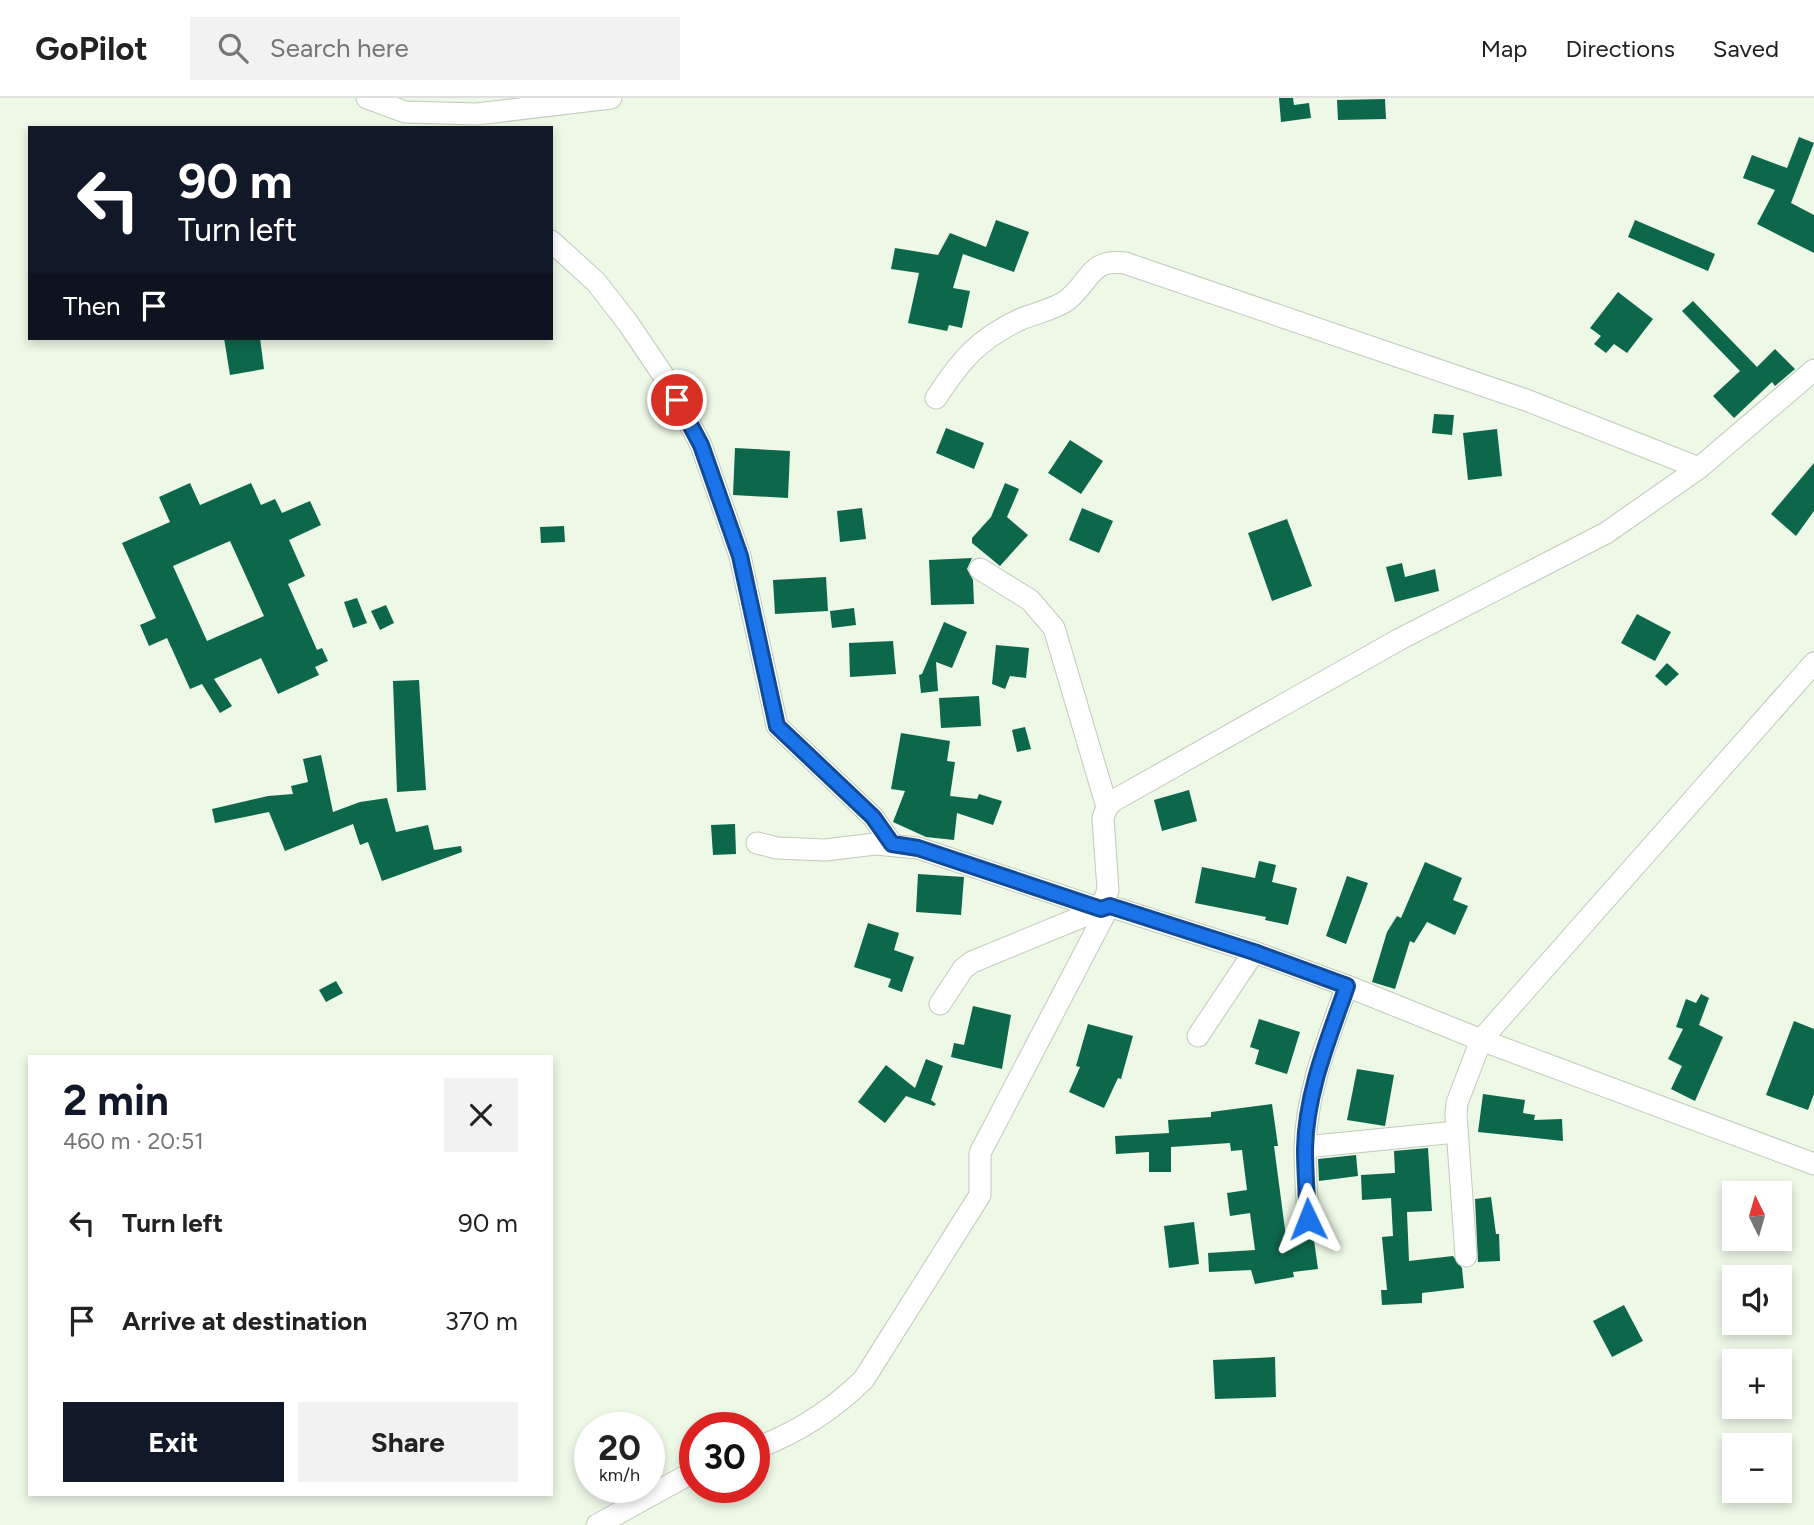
<!DOCTYPE html>
<html lang="en">
<head>
<meta charset="utf-8">
<style>
  :root { --surface:#fff; --page:#f2f2f2; --text:#222; --muted:#767676; --line:#e0e0e0; --accent:#111827 }
  body { margin:0; font-family:Figtree,sans-serif; background:var(--page); color:var(--text); height:100vh; display:flex; flex-direction:column; font-size:26px; white-space:nowrap }
  * { box-sizing:border-box; margin:0 }
  p { font-size:23px; color:var(--muted) }
  .icon { flex:none; width:38px; height:38px; fill:none; stroke:currentColor; stroke-width:2; stroke-linecap:round; stroke-linejoin:round }
  .map { position:relative; flex:1; overflow:hidden }
  .side { position:absolute; left:28px; top:957px; width:525px; height:441px; display:flex; flex-direction:column; background:var(--surface); border-radius:0px; box-shadow:0 4px 10px #0003 }
  .side>* { flex:none }
  .banner { position:absolute; left:28px; top:28px; width:525px; height:214px; border-radius:0px; box-shadow:0 4px 10px #0003; background:#111827; color:#fff; overflow:hidden }
  .needle { width:46px; rotate:355deg }
  .buttons { position:absolute; left:1722px; top:1083px; display:grid; gap:14px }
  .buttons a { display:grid; place-items:center; width:70px; height:70px; border-radius:0px; background:var(--surface); box-shadow:0 4px 10px #0003; font-size:35px }
  .speed { position:absolute; left:574px; top:1314px; display:flex; gap:14px; font-size:35px; font-weight:700; text-align:center }
  .speed>* { display:grid; place-content:center; width:91px; height:91px; border-radius:50%; background:var(--surface); box-shadow:0 4px 10px #0003; line-height:1 }
  .speed small { font-size:18px; font-weight:400 }
  .speed .limit { border:10px solid #d22; background:#fff; color:#111 }
  .pin { position:absolute; display:grid; place-items:center; width:60px; height:60px; color:#fff; margin:-30px; border:4px solid #fff; border-radius:50%; box-shadow:0 2px 7px #0007 }
  .me { position:absolute; width:77px; margin:-38px; rotate:358deg; stroke-linejoin:round; filter:drop-shadow(0 0 5px #0008) }
  .turn { display:flex; align-items:center; gap:24px; height:147px; padding:0 35px; font-size:32px }
  .turn .icon { width:91px; height:91px; stroke-width:2.5 }
  .turn b { display:block; font-size:49px; line-height:60px }
  .then { display:flex; align-items:center; height:66px; padding:0 35px; background:#0003; gap:14px; font-size:26px }
  .round { display:grid; place-items:center; flex:none; width:74px; height:74px; border-radius:0px; background:var(--page) }
  .head { display:flex; align-items:center; justify-content:space-between; height:119px; padding:0 35px }
  h1 { font-size:42px; font-weight:700; line-height:52px; color:var(--accent) }
  .primary-button { display:flex; gap:14px; margin-top:auto; padding:14px 35px }
  .primary-button a { flex:1; height:80px; border-radius:0px; background:var(--accent); color:#fff; font-size:28px; font-weight:700; line-height:80px; text-align:center }
  .primary-button a+a { background:var(--page); color:var(--text) }
  ul { padding:0; list-style:none }
  li { display:flex; align-items:center; gap:21px; height:98px; padding:0 35px }
  li div { flex:1 }
  li b { display:block; font-size:26px }
  li em { font-style:normal }
  header { display:flex; align-items:center; gap:42px; box-sizing:border-box; height:98px; padding:0 35px; background:var(--surface); border-bottom:2px solid var(--line) }
  header strong { font-size:33px }
  nav { display:flex; gap:38px; margin-inline-start:auto; font-size:24px }
  .search { width:490px; height:63px; background:var(--page); display:flex; align-items:center; gap:18px; box-sizing:border-box; padding:0 24px; border-radius:0px; color:var(--muted); font-size:26px }
  .map>svg:first-child { display:block }
</style>
</head>
<body>
<header>
<strong>GoPilot</strong>
<div class="search"><svg class="icon" aria-label="search" viewBox="0 0 24 24"><circle cx="10" cy="10" r="6"/><path d="M15 15l6 6"/></svg>Search here</div>
<nav><a>Map</a><a>Directions</a><a>Saved</a></nav>
</header>
<div class="map">
<svg width="1814" height="1427" viewBox="0 0 1814 1427">
  <rect width="100%" height="100%" fill="#edf8e7"/>
  <g fill="#0d674b" fill-rule="evenodd">
    <polygon points="1279,0 1293,0 1294,7 1309,5 1311,20 1281,24"/>
    <polygon points="1385,1 1386,21 1338,22 1337,2"/>
    <polygon points="1799,39 1814,45 1791,105 1814,117 1814,155 1757,126 1775,92 1743,80 1752,57 1787,70"/>
    <polygon points="996,122 1029,134 1014,174 963,156 953,190 970,193 962,230 949,227 947,233 908,225 919,175 891,171 895,150 938,157 950,135 986,149"/>
    <polygon points="1635,122 1715,156 1708,173 1628,139"/>
    <polygon points="1618,194 1653,221 1627,255 1614,246 1606,255 1594,246 1601,238 1590,230"/>
    <polygon points="1693,203 1757,269 1775,251 1795,271 1775,288 1772,284 1734,320 1713,298 1740,273 1682,213"/>
    <polygon points="224,240 260,240 264,271 230,277"/>
    <polygon points="1434,316 1454,317 1452,337 1432,335"/>
    <polygon points="946,330 984,345 974,371 936,355"/>
    <polygon points="1497,331 1502,378 1468,382 1463,335"/>
    <polygon points="1070,342 1103,363 1081,396 1048,375"/>
    <polygon points="735,350 790,353 788,400 733,397"/>
    <polygon points="1814,365 1814,413 1796,438 1771,416"/>
    <path d="M 190,385 L 200,407 L 251,385 L 261,407 L 275,401 L 282,415 L 310,403 L 321,427 L 289,442 L 305,478 L 288,486 L 317,552 L 322,550 L 328,563 L 315,569 L 319,577 L 278,596 L 261,560 L 214,581 L 232,608 L 220,615 L 202,586 L 190,591 L 167,540 L 149,548 L 140,527 L 156,520 L 122,445 L 170,424 L 159,399 ZM 230,443 L 264,518 L 207,543 L 173,468 Z"/>
    <polygon points="1005,385 1019,391 1007,419 1028,437 1000,468 972,445 972,440 991,419"/>
    <polygon points="862,410 866,441 840,444 837,413"/>
    <polygon points="1082,410 1113,423 1099,455 1069,442"/>
    <polygon points="1287,421 1312,488 1272,503 1248,435"/>
    <polygon points="564,428 565,444 541,445 540,429"/>
    <polygon points="972,460 967,471 973,482 974,506 931,507 929,462"/>
    <polygon points="1402,465 1405,479 1435,471 1439,493 1395,504 1386,469"/>
    <polygon points="826,479 828,513 775,516 773,482"/>
    <polygon points="357,500 367,525 353,530 344,504"/>
    <polygon points="386,507 394,525 380,532 371,513"/>
    <polygon points="854,510 856,527 832,530 830,513"/>
    <polygon points="1637,516 1671,534 1655,563 1621,545"/>
    <polygon points="944,524 967,534 952,570 936,564 938,593 921,595 919,577 922,576"/>
    <polygon points="893,543 896,576 850,579 849,545"/>
    <polygon points="996,547 1029,550 1026,580 1010,578 1005,591 992,586"/>
    <polygon points="1667,565 1679,576 1666,588 1655,578"/>
    <polygon points="419,582 426,692 397,694 393,583"/>
    <polygon points="979,598 981,628 941,630 939,600"/>
    <polygon points="1025,629 1031,651 1017,654 1012,632"/>
    <polygon points="901,635 950,643 947,663 955,664 950,698 977,701 979,696 1002,703 993,727 957,715 954,742 926,739 893,724 905,693 891,691"/>
    <polygon points="321,657 333,714 360,704 387,700 396,734 428,727 434,752 461,748 462,754 382,783 368,744 360,747 353,726 285,753 269,714 215,725 212,711 268,698 293,696 291,688 308,684 303,661"/>
    <polygon points="1189,692 1197,723 1162,733 1154,702"/>
    <polygon points="735,726 736,756 713,757 711,727"/>
    <polygon points="1259,763 1276,767 1272,784 1297,790 1288,827 1265,822 1266,819 1195,805 1202,769 1255,780"/>
    <polygon points="1425,764 1462,780 1453,802 1468,808 1455,837 1427,824 1414,845 1410,843 1395,891 1372,884 1387,834 1397,818 1401,820"/>
    <polygon points="918,776 964,779 961,817 916,814"/>
    <polygon points="1347,778 1368,785 1346,846 1326,838"/>
    <polygon points="868,825 899,835 894,852 914,859 902,894 888,889 891,881 854,869"/>
    <polygon points="336,883 343,895 326,904 319,892"/>
    <polygon points="1701,896 1709,900 1699,927 1723,939 1695,1003 1671,991 1682,968 1668,961 1683,931 1676,929 1686,901 1696,905"/>
    <polygon points="973,908 1011,917 1002,971 951,959 954,945 964,947"/>
    <polygon points="1259,921 1300,934 1287,976 1255,966 1259,952 1250,949"/>
    <polygon points="1794,923 1814,931 1814,996 1808,1012 1766,997"/>
    <polygon points="1088,926 1133,938 1121,981 1118,980 1104,1010 1069,994 1080,969 1076,968"/>
    <polygon points="926,961 943,968 931,1002 936,1006 934,1008 906,998 885,1025 858,1004 886,967 915,990"/>
    <polygon points="1357,971 1394,977 1385,1028 1347,1022"/>
    <polygon points="1483,996 1525,1002 1523,1015 1535,1017 1534,1022 1562,1021 1563,1043 1478,1034"/>
    <polygon points="1272,1006 1278,1048 1274,1048 1286,1139 1313,1135 1318,1171 1293,1174 1294,1179 1255,1186 1251,1172 1209,1174 1208,1155 1255,1152 1250,1115 1230,1118 1227,1095 1247,1092 1242,1052 1231,1053 1230,1045 1171,1049 1171,1074 1149,1074 1149,1054 1116,1056 1115,1038 1169,1035 1168,1022 1211,1019 1211,1014"/>
    <polygon points="1428,1050 1432,1113 1407,1114 1409,1163 1453,1158 1462,1170 1464,1190 1422,1195 1422,1205 1382,1207 1381,1192 1387,1192 1382,1139 1393,1138 1391,1100 1362,1102 1361,1077 1395,1075 1394,1053"/>
    <polygon points="1356,1057 1358,1078 1319,1083 1318,1061"/>
    <polygon points="1491,1099 1496,1136 1499,1136 1500,1163 1478,1164 1475,1101"/>
    <polygon points="1194,1124 1199,1166 1169,1170 1164,1128"/>
    <polygon points="1624,1207 1643,1243 1612,1259 1593,1223"/>
    <polygon points="1275,1259 1276,1299 1215,1301 1213,1262"/>
  </g>
  <g fill="none" stroke-linecap="round" stroke-linejoin="round">
    <g stroke="#c0cbba" stroke-width="23">
      <g id="minor">
        <polyline points="367,0 405,14 477,16 611,0"/>
        <polyline points="551,143 596,184 628,225 665,280 701,347 740,458 777,628 873,719 892,746"/>
        <path d="M 936,300 C 961,262 978,241 1021,221 C 1036,215 1052,212 1066,203 C 1090,185 1089,160 1125,165 L 1526,302 L 1699,370"/>
        <polyline points="980,471 1030,502 1054,530 1107,709"/>
        <polyline points="757,745 777,750 825,752 875,746 918,750 1101,811 1109,808 1254,854 1347,888 1481,942 1814,1066"/>
        <polyline points="940,906 963,871 972,864 1101,811 1108,792 1103,720 1107,709 1113,703 1400,541 1606,435 1699,370 1814,272"/>
        <polyline points="1198,938 1254,854"/>
        <polyline points="1305,1049 1456,1034"/>
        <path d="M 1308,1121 C 1307,1098 1305,1074 1305,1051 C 1306,994 1328,940 1347,888"/>
        <polyline points="1466,1158 1456,1016 1457,1005 1481,942 1814,565"/>
        <path d="M 754,1351 C 797,1335 832,1313 864,1281 L 980,1097 L 980,1055 L 1109,808"/>
        <polyline points="597,1427 695,1373"/>
      </g>
    </g>
    <use href="#minor" stroke="#fff" stroke-width="21"/>
  </g>
  <g fill="none" stroke-linecap="round" stroke-linejoin="round">
    <g stroke="#114b97" stroke-width="18">
      <path id="route" d="M 677,302 L 701,347 L 740,458 L 777,628 L 873,719 L 892,746 L 918,750 L 1101,811 L 1110,808 L 1254,854 L 1347,888 C 1329,940 1306,994 1305,1051 C 1305,1074 1307,1098 1308,1121"/>
    </g>
    <use href="#route" stroke="#1a73e8" stroke-width="12"/>
  </g>
</svg>
<div class="buttons">
<a><svg class="needle" viewBox="-14 -14 28 28"><path d="M0-13l5 13h-10z" fill="#e53935"/><path d="M0 13l5-13h-10z" fill="#767676"/></svg></a>
<a><svg class="icon" aria-label="sound" viewBox="0 0 24 24"><path d="M4 9h4l5-4v14l-5-4H4zM17 9q2 3 0 6"/></svg></a>
<a>+</a>
<a>−</a>
</div>
<div class="speed"><div>20<small>km/h</small></div><div class="limit">30</div></div>
<div class="pin" style="left:677px;top:302px;background:#d93025"><svg class="icon" aria-label="arrive" viewBox="0 0 24 24"><path d="M6 21V4h12l-3 4 3 4H6"/></svg></div>
<svg class="me" style="left:1308px;top:1121px" viewBox="-20 -20 40 40"><path d="M0-17L14 15 0 8-14 15z" fill="#1a73e8" stroke="#fff" stroke-width="4"/></svg>
<div class="banner">
<div class="turn"><svg class="icon" aria-label="left" viewBox="0 0 24 24"><path d="M17 20v-9H6M10 6l-5 5 5 5"/></svg><div><b>90 m</b>Turn left</div></div>
<div class="then">Then<svg class="icon" aria-label="arrive" viewBox="0 0 24 24"><path d="M6 21V4h12l-3 4 3 4H6"/></svg></div>
</div>
<section class="side">
<div class="head"><div><h1>2 min</h1><p>460 m · 20:51</p></div><a class="round"><svg class="icon" aria-label="close" viewBox="0 0 24 24"><path d="M6 6l12 12M18 6L6 18"/></svg></a></div>
<ul>
<li><svg class="icon" aria-label="left" viewBox="0 0 24 24"><path d="M17 20v-9H6M10 6l-5 5 5 5"/></svg><div><b>Turn left</b></div><em>90 m</em></li>
<li><svg class="icon" aria-label="arrive" viewBox="0 0 24 24"><path d="M6 21V4h12l-3 4 3 4H6"/></svg><div><b>Arrive at destination</b></div><em>370 m</em></li>
</ul>
<div class="primary-button"><a>Exit</a><a>Share</a></div>
</section>
</div>
</body>
</html>
